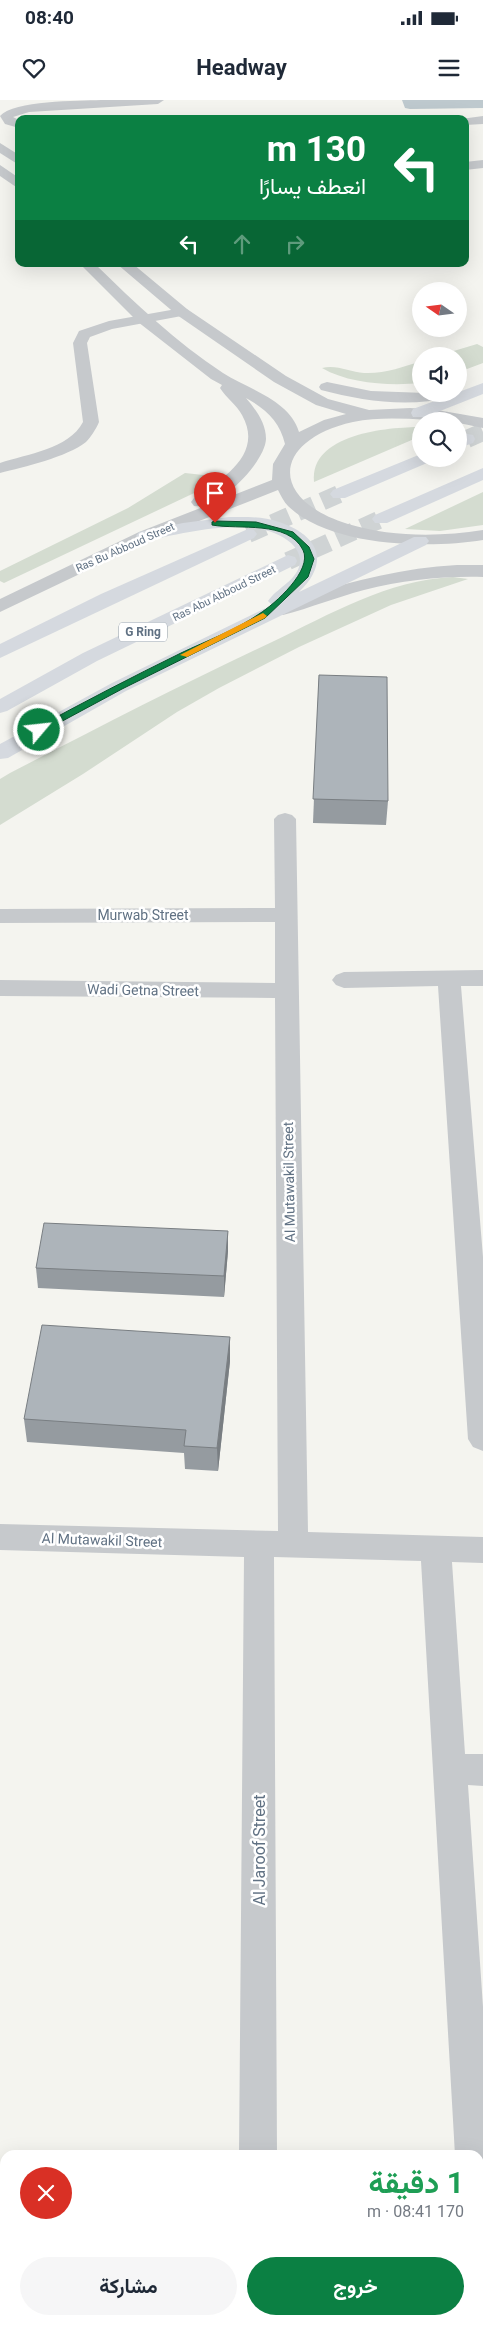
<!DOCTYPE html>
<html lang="ar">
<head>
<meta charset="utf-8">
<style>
  :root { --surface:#fff; --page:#f6f6f7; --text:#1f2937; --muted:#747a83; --accent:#0b8043 }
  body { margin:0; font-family:Roboto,Vazirmatn,sans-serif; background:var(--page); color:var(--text); direction:rtl; height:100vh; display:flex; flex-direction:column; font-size:19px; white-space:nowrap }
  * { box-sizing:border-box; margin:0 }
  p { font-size:16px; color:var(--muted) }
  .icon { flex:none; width:28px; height:28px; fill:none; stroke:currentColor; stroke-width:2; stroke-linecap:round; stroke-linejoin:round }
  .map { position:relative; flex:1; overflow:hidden; direction:ltr }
  .panel { position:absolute; left:0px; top:2050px; width:484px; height:175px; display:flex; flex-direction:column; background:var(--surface); border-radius:15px 15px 0 0; box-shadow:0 5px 20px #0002; direction:rtl }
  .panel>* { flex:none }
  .banner { position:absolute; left:15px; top:15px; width:454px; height:152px; border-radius:10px; box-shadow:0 5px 20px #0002; direction:rtl; background:#0b8043; color:#fff; overflow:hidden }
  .needle { width:32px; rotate:284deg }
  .controls { position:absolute; left:412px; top:182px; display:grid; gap:10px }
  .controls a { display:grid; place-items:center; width:55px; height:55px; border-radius:50%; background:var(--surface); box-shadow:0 5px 20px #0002; font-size:25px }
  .pin { position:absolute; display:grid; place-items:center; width:42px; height:42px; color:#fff; margin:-51px -21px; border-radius:50% 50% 50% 0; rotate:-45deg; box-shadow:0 0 5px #0007 }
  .pin .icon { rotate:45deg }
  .me { position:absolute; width:55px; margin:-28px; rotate:62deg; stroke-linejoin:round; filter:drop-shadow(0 0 4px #0008) }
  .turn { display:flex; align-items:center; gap:18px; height:105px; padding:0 20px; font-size:22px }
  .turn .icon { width:65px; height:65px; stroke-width:2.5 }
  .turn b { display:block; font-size:35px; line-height:42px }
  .lanes { display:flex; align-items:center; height:48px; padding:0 20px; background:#0003; justify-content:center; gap:25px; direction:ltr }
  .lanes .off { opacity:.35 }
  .round { display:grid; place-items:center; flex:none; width:52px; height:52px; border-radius:26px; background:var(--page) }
  .head { display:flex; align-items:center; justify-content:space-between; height:85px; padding:0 20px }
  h1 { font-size:30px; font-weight:700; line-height:38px; color:#1e9e55 }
  .action { display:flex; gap:10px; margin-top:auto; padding:10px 20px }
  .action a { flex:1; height:58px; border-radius:30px; background:var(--accent); color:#fff; font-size:20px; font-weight:700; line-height:58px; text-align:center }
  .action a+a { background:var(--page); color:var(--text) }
  .status { display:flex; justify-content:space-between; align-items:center; height:35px; padding:0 25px; background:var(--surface); direction:ltr }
  .status svg { height:14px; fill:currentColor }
  header { display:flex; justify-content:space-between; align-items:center; height:65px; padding:0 20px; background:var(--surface); font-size:22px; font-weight:700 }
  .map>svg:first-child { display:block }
</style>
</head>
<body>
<div class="status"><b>08:40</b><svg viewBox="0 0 49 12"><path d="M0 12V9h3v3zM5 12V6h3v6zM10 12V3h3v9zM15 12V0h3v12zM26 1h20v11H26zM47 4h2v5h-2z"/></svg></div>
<header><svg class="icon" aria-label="menu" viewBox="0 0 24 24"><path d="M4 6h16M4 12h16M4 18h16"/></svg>Headway<svg class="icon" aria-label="heart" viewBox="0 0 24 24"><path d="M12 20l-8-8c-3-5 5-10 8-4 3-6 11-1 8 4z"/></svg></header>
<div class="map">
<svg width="483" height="2225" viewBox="0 0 483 2225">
  <rect width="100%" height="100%" fill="#f4f4ef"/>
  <g fill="#d4dcd0">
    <polygon points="477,244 483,247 483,263 459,272 459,256 437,256"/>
    <path d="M 421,261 L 421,283 C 391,286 349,284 322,268 C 336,264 350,272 364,273 C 384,274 403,267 421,261 Z"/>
    <path d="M 421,327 L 421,336 L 314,382 C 309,334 388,327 421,327 Z"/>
    <polygon points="185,373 203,375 209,386 4,483 0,481 0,471 128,408"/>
    <polygon points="483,392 483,425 440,431 405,429"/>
    <path d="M 453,477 L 468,479 L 391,505 L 299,547 L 219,588 L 177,612 L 83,674 L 0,725 L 0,679 L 10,673 C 97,628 184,583 272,542 C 331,514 387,480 453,477 Z"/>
  </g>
  <polygon fill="#bec9ce" points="402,0 483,0 483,8 410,9 405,8"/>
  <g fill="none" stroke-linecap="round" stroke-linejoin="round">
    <g stroke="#cfd3d4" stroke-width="18" stroke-dasharray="18 9" stroke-linecap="butt">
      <polyline points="467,339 483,332"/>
      <polyline points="248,434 339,394"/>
      <polyline points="288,461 381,419"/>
    </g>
    <g fill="#c6c9cc" fill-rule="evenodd">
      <path d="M 101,0 L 164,0 L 158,4 L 29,12 L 13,17 L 19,20 L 19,28 L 5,24 L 0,16 C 14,0 78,1 101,0 Z"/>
      <polygon points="483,16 483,24 465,25 465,19 461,19"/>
      <polygon points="483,60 483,68 465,70 465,62"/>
      <path d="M 182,208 L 187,209 L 189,212 L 187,215 L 112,229 L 90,237 L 87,243 L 99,322 C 96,329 91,337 86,342 C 67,357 24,367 0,373 L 0,363 C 27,354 69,349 83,322 L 73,243 L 79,231 L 109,221 Z"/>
      <polygon points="285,713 292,715 296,719 308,1432 483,1437 483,1463 452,1462 465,1654 483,1654 483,1686 468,1685 483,1907 483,2071 479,2072 479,2055 455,2055 421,1461 274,1457 277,2055 239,2055 244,1457 0,1450 0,1424 278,1431 275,898 0,896 0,880 275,883 275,822 0,823 0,809 275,808 274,719 278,715"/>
      <polygon points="483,870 483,886 461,886 483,1157 483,1351 473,1347 468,1339 438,886 344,888 336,885 332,880 336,875 344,872"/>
      <polygon points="479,2105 483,2107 483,2212 479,2210"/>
      <rect x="238" y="2220" width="40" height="5"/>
    </g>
    <g fill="#c6c9cc" fill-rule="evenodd">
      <polygon points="0,43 19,55 19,65 0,53"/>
      <polygon points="0,65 19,78 19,89 0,76"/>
      <path d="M 80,164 L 95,164 C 135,203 176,242 223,273 C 248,289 290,300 299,332 L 324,320 L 346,314 L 316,305 L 274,282 L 177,215 L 117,164 L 133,164 L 187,209 L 286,276 L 328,299 L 369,310 L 410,308 L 437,310 L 483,318 L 483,328 L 459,323 L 459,321 C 424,321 388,315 353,322 C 273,340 267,399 348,424 C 391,437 439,437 483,430 L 483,440 C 428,449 331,447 288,406 C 284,402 281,396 278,390 L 151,440 L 0,512 L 0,499 L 139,432 L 272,380 L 273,364 L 285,344 C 280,322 266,309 246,298 C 256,310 266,323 266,339 C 265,363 217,411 194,406 L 191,402 L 194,398 C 223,379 264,354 242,315 C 237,305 226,298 220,288 L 222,285 L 211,279 L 138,222 Z"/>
      <path d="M 327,282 L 371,291 L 453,294 L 451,297 C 408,308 363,301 321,290 L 319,287 L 321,284 Z"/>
      <path d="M 457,465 L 483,465 L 483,477 C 443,476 404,480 364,490 C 337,497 310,508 283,515 L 276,513 L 273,509 C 279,501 295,499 305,496 C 355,480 404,468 457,465 Z"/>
    </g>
    <g fill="#d5d9df" fill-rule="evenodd">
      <polygon points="483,283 483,294 425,317 413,317 411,313 413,309"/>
      <polygon points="467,334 473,335 475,339 473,343 459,348 459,337"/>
      <polygon points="421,354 421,359 429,359 427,363 345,398 333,398 330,394 333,390"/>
      <polygon points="483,368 483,380 387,423 375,423 372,419 375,415"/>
      <path d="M 229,417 C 245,417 263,416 279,422 C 318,435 331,461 299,492 L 414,437 L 426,437 L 429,441 L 426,445 L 126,591 L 8,658 L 0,659 L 0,644 L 112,583 L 272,505 L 268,501 C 277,488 294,482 299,467 C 302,457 298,450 291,443 C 256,413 186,433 145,441 L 139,440 L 136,436 L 139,432 L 183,423 Z"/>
      <polygon points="248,429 254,430 257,434 254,438 0,558 0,544 101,494"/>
      <polygon points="288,455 295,457 297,461 295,465 97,561 7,611 0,613 0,599 83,553"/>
    </g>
  </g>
  <g fill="#959ba0">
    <polygon points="319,575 388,701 386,725 313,723"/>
    <polygon points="228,1131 228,1151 224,1197 38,1188 36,1168"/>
    <polygon points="230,1237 230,1261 218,1371 185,1369 184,1353 27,1342 24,1319"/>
  </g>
  <g fill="#797e82">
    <polygon points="228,1131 228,1151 224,1197 224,1176"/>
    <polygon points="230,1237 230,1261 218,1371 217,1348"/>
  </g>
  <g fill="#adb4ba" stroke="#797e82">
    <polygon points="319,575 387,577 388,701 313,699"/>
    <polygon points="44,1123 228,1131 224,1176 36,1168"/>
    <polygon points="42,1225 230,1237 217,1348 184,1346 186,1330 24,1319"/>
  </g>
  <path fill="#0b8043" stroke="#07532c" d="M 215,421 L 256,422 L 293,432 L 309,447 L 314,459 L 308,477 L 265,518 L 122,589 L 42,632 L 36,632 L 36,628 C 84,602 132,577 181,553 C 206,541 236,530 259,514 C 275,504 313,470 303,450 C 288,420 239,430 212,425 L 212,422 Z"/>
  <polygon fill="#f59e0b" points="263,513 267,516 265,518 187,557 180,555"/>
  <g text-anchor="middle" stroke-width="5" stroke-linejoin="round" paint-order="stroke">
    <g font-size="11" fill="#607183" stroke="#fff">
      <text transform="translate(125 447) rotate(-24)" y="4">Ras Bu Abboud Street</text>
      <text transform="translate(224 493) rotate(-26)" y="4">Ras Abu Abboud Street</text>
    </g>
    <rect fill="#fff" stroke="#909ca8" stroke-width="1" x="119" y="522.5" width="48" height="19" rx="4"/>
    <g font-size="12" font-weight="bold" fill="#607183">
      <text x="143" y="536">G Ring</text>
    </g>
    <g font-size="14" fill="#607183" stroke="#fff">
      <text x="143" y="820">Murwab Street</text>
      <text transform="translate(143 890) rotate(1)" y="5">Wadi Getna Street</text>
      <text transform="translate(289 1082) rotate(-91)" y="5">Al Mutawakil Street</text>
      <text transform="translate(102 1440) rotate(2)" y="5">Al Mutawakil Street</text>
    </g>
    <g font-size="16" fill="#607183" stroke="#fff">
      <text transform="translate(259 1750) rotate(-90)" y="6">Al Jaroof Street</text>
    </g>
  </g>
</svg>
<div class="controls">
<a><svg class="needle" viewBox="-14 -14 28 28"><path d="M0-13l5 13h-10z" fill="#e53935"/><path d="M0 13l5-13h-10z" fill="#747a83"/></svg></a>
<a><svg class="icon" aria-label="sound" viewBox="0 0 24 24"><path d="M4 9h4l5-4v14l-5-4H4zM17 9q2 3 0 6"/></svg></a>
<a><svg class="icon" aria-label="search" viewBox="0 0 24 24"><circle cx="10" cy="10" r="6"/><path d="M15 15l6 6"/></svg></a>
</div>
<div class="pin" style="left:215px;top:423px;background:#d93025"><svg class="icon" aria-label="arrive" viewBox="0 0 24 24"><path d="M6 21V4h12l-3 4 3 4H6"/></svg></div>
<svg class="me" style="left:39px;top:630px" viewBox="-20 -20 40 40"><circle r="17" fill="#0b8043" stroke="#fff" stroke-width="3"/><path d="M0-11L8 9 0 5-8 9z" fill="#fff"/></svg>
<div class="banner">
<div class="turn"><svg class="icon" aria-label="left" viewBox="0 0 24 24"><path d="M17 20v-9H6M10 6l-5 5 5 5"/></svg><div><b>130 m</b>انعطف يسارًا</div></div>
<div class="lanes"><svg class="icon" aria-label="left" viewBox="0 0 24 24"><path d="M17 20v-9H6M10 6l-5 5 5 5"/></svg><svg class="icon off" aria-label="ahead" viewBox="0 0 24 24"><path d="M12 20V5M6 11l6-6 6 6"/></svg><svg class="icon off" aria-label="right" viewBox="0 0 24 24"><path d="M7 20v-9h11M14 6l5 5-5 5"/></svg></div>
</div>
<section class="panel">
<div class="head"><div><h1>1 دقيقة</h1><p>170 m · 08:41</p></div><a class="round" style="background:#d93025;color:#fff"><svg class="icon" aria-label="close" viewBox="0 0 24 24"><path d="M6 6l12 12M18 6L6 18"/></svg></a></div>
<div class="action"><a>خروج</a><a>مشاركة</a></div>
</section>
</div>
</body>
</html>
